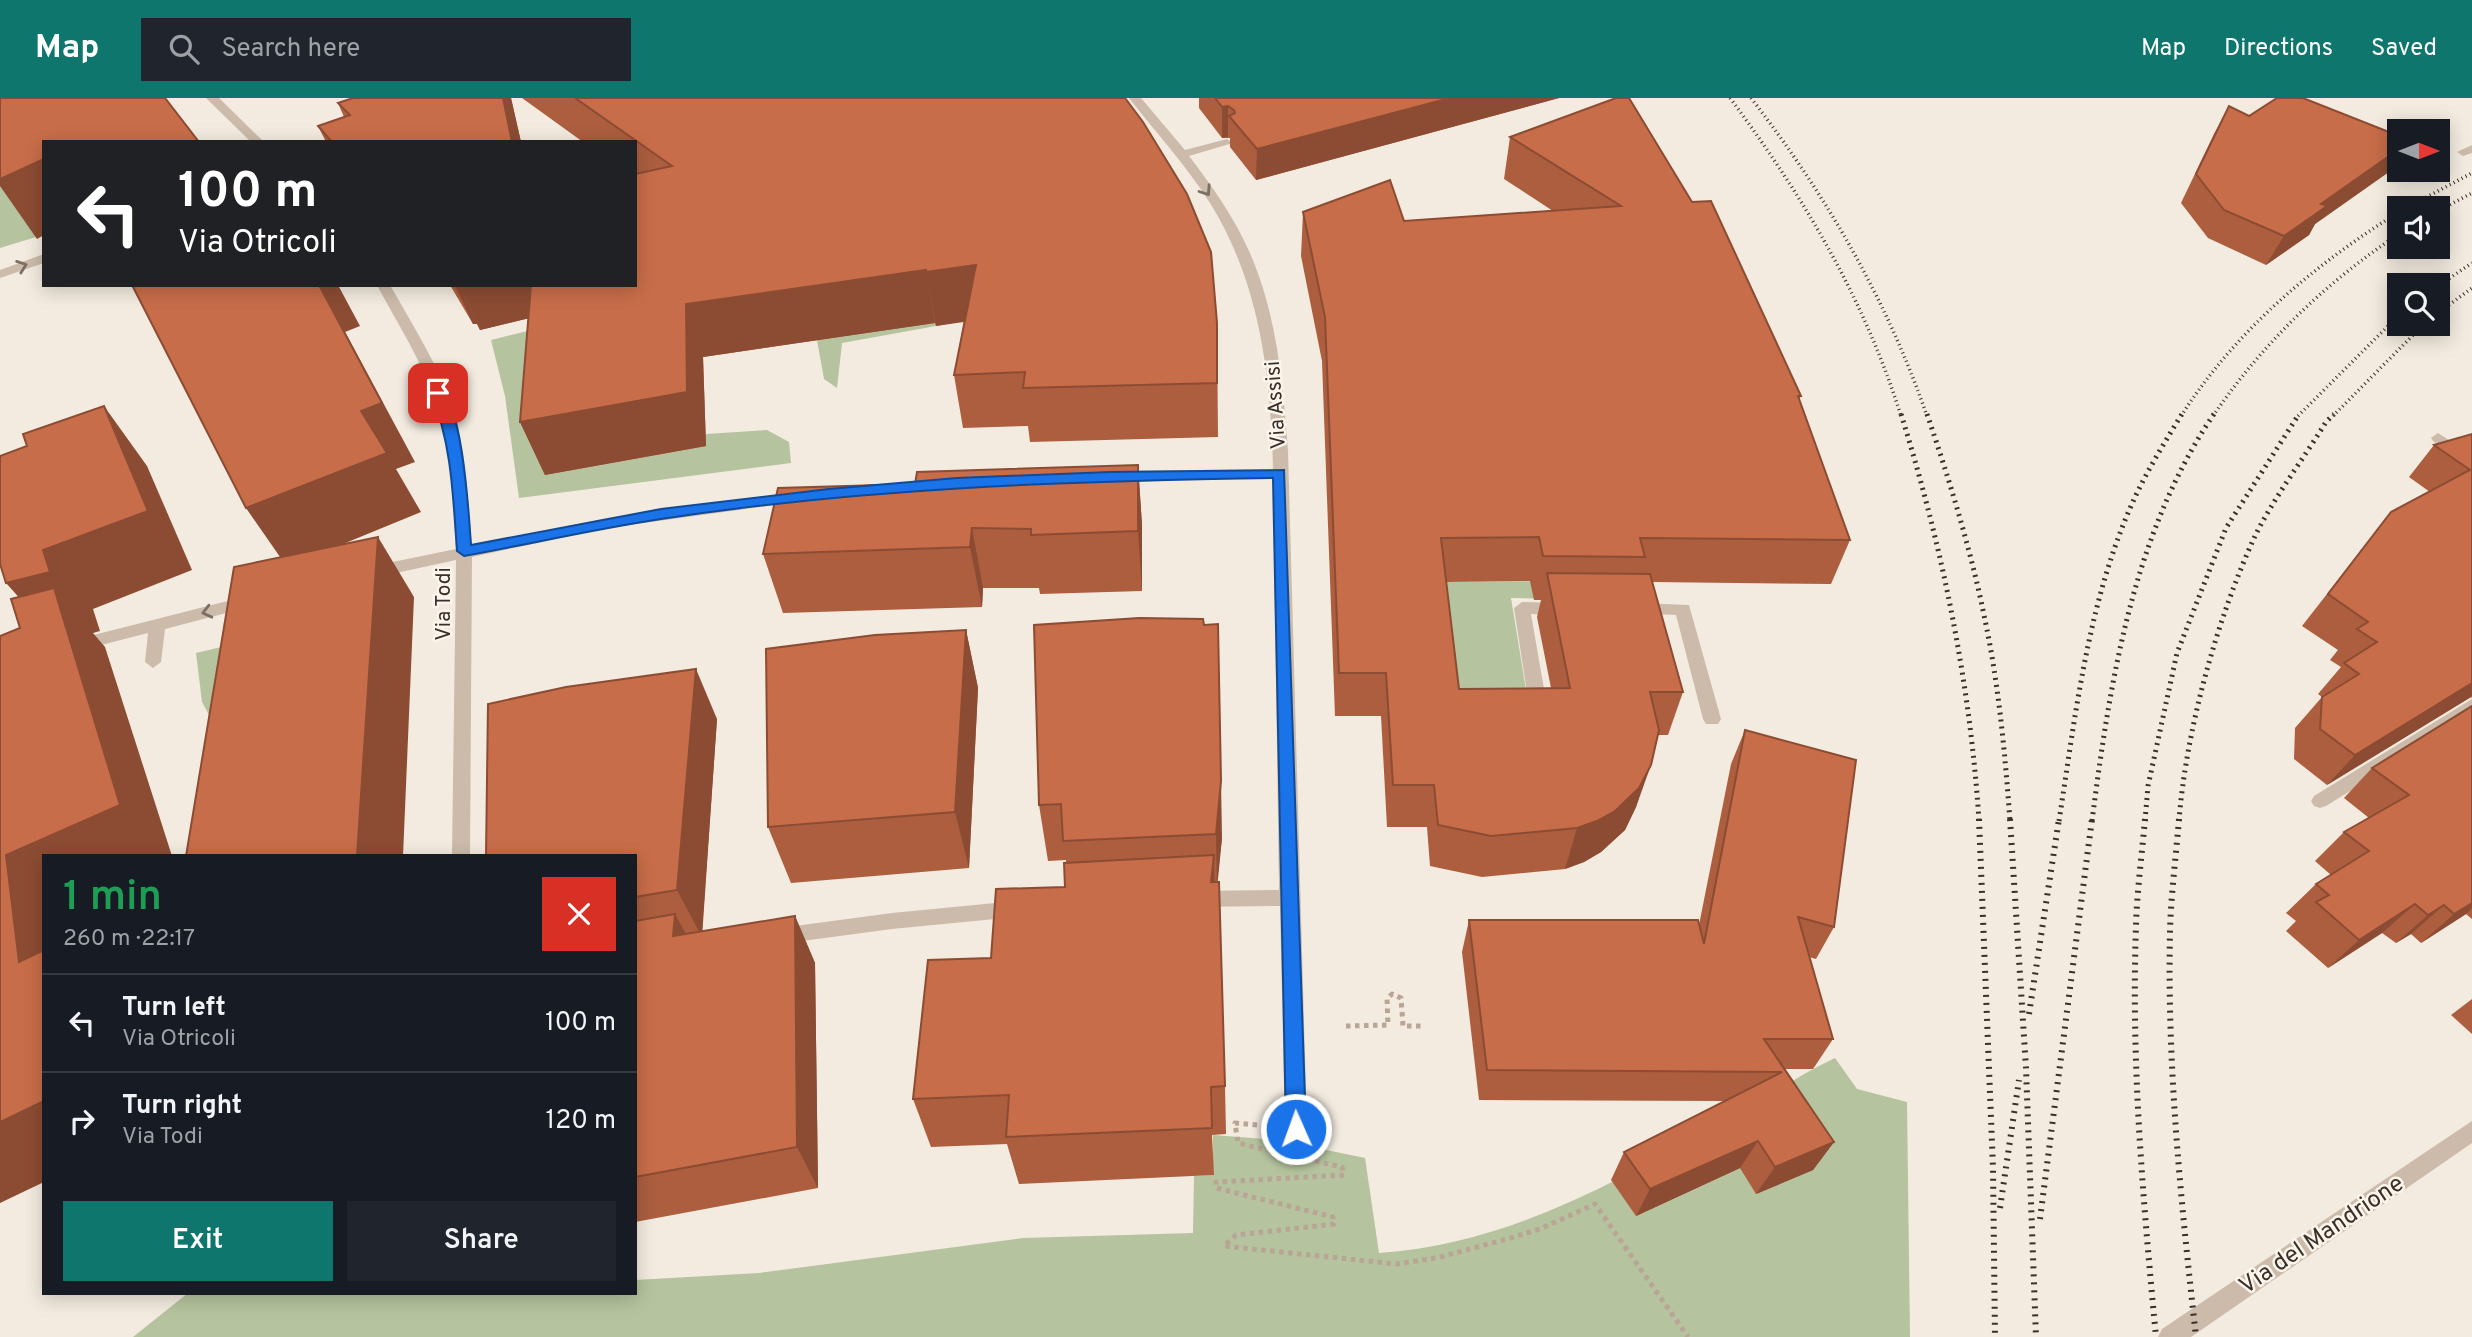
<!DOCTYPE html>
<html lang="en">
<head>
<meta charset="utf-8">
<style>
  :root { --surface:#171b24; --page:#20242c; --text:#f1f3f6; --muted:#9ea1a6; --line:#363941; --accent:#0f766e }
  body { margin:0; font-family:Overpass,sans-serif; background:var(--page); color:var(--text); height:100vh; display:flex; flex-direction:column; font-size:26px; white-space:nowrap }
  * { box-sizing:border-box; margin:0 }
  p { font-size:23px; color:var(--muted) }
  .icon { flex:none; width:38px; height:38px; fill:none; stroke:currentColor; stroke-width:2; stroke-linecap:round; stroke-linejoin:round }
  .map { position:relative; flex:1; overflow:hidden }
  .sheet { position:absolute; left:42px; top:756px; width:595px; height:441px; display:flex; flex-direction:column; background:var(--surface); border-radius:0px; box-shadow:0 4px 18px #0003 }
  .sheet>* { flex:none }
  .guide { position:absolute; left:42px; top:42px; width:595px; height:147px; border-radius:0px; box-shadow:0 4px 18px #0003; background:#202124; color:#fff; overflow:hidden }
  .needle { width:46px; rotate:90deg }
  .controls { position:absolute; left:2387px; top:21px; display:grid; gap:14px }
  .controls a { display:grid; place-items:center; width:63px; height:63px; border-radius:0px; background:var(--surface); box-shadow:0 4px 18px #0003; font-size:35px }
  .pin { position:absolute; display:grid; place-items:center; width:60px; height:60px; color:#fff; margin:-30px; border-radius:14px; box-shadow:0 4px 10px #0006 }
  .me { position:absolute; width:77px; margin:-38px; rotate:358deg; stroke-linejoin:round; filter:drop-shadow(0 0 5px #0008) }
  .turn { display:flex; align-items:center; gap:24px; height:147px; padding:0 21px; font-size:32px }
  .turn .icon { width:91px; height:91px; stroke-width:2.5 }
  .turn b { display:block; font-size:49px; line-height:60px }
  .round { display:grid; place-items:center; flex:none; width:74px; height:74px; border-radius:0px; background:var(--page) }
  .head { display:flex; align-items:center; justify-content:space-between; height:119px; padding:0 21px }
  h1 { font-size:42px; font-weight:600; line-height:52px; color:#1e9e55 }
  .action { display:flex; gap:14px; margin-top:auto; padding:14px 21px }
  .action a { flex:1; height:80px; border-radius:0px; background:var(--accent); color:#fff; font-size:28px; font-weight:600; line-height:80px; text-align:center }
  .action a+a { background:var(--page); color:var(--text) }
  ul { padding:0; list-style:none }
  li { display:flex; align-items:center; gap:21px; height:98px; padding:0 21px; border-top:2px solid var(--line) }
  li div { flex:1 }
  li b { display:block; font-size:26px }
  li em { font-style:normal }
  header { display:flex; align-items:center; gap:42px; box-sizing:border-box; height:98px; padding:0 35px; background:var(--accent); color:#fff }
  header strong { font-size:33px }
  nav { display:flex; gap:38px; margin-inline-start:auto; font-size:24px }
  .search { width:490px; height:63px; background:var(--page); display:flex; align-items:center; gap:18px; box-sizing:border-box; padding:0 24px; border-radius:0px; color:var(--muted); font-size:26px }
  .map>svg:first-child { display:block }
</style>
</head>
<body>
<header>
<strong>Map</strong>
<div class="search"><svg class="icon" aria-label="search" viewBox="0 0 24 24"><circle cx="10" cy="10" r="6"/><path d="M15 15l6 6"/></svg>Search here</div>
<nav><a>Map</a><a>Directions</a><a>Saved</a></nav>
</header>
<div class="map">
<svg width="2472" height="1239" viewBox="0 0 2472 1239">
  <rect width="100%" height="100%" fill="#f3ebdf"/>
  <g fill="#b5c39e">
    <polygon points="0,84 36,139 0,150"/>
    <polygon points="914,139 936,228 842,245 837,290 824,281 817,242 626,232 546,377 705,348 706,336 767,332 789,344 791,365 519,400 505,298 491,242"/>
    <polygon points="1554,483 1558,501 1511,500 1527,598 1450,618 1435,484"/>
    <polygon points="276,536 215,628 202,604 196,555"/>
    <path d="M 1835,960 L 1857,991 L 1907,1004 L 1910,1239 L 133,1239 L 188,1195 L 635,1195 L 635,1182 L 759,1175 L 1023,1140 L 1193,1135 L 1194,1078 L 1213,1077 L 1213,1037 L 1278,1042 L 1365,1060 L 1379,1155 C 1508,1146 1609,1087 1720,1026 C 1759,1005 1795,979 1835,960 Z"/>
  </g>
  <g fill="none" stroke-linecap="round" stroke-linejoin="round">
    <g stroke="#b8a595" stroke-width="5" stroke-dasharray="4.5 4.5" stroke-linecap="butt">
      <polyline points="1346,928 1388,927 1387,901 1392,896 1401,900 1403,928 1421,928"/>
      <polyline points="1257,1027 1235,1025 1238,1045 1262,1051"/>
      <polyline points="1315,1063 1342,1069 1344,1077 1216,1084 1216,1090 1333,1119 1334,1126 1236,1137 1224,1148 1396,1166 1436,1160 1507,1141 1540,1131 1595,1106 1688,1239"/>
    </g>
    <g fill="#cba" fill-rule="evenodd">
      <polygon points="206,0 219,0 264,44 251,44"/>
      <path d="M 1129,0 L 1141,0 L 1185,52 L 1227,41 L 1233,45 L 1189,58 C 1212,88 1234,119 1249,153 C 1277,216 1283,285 1288,353 L 1307,1031 L 1304,1038 L 1296,1041 L 1288,1038 L 1285,1031 L 1280,808 L 1198,809 L 1191,807 L 1188,801 L 1191,795 L 1198,793 L 1279,792 L 1273,381 L 1115,383 L 1107,378 L 1115,373 L 1273,371 C 1271,279 1260,185 1210,105 C 1186,67 1157,36 1129,0 Z"/>
      <polygon points="2472,47 2472,55 2463,58 2457,54"/>
      <polygon points="44,156 44,165 0,180 0,172"/>
      <path d="M 377,187 L 390,187 C 413,228 443,274 455,319 C 466,361 468,404 472,448 L 607,420 L 797,394 L 805,399 L 797,404 L 607,430 L 472,459 L 470,758 L 452,758 L 456,462 L 373,480 L 365,474 L 373,468 L 456,451 C 453,406 452,361 440,318 C 428,272 399,229 377,187 Z"/>
      <polygon points="2438,335 2472,357 2472,369 2433,343 2431,340"/>
      <polygon points="251,497 259,503 257,507 165,531 161,564 153,570 145,564 148,535 78,553 70,547 78,541"/>
      <polygon points="1522,504 1561,505 1569,511 1561,517 1531,516 1548,614 1545,619 1533,619 1530,614 1514,510"/>
      <polygon points="1638,505 1689,507 1721,621 1718,626 1706,626 1703,621 1676,517 1632,515 1630,511"/>
      <polygon points="2472,601 2472,617 2326,708 2320,710 2314,708 2311,703 2314,698"/>
      <polygon points="1016,803 1023,805 1026,811 1023,817 1016,819 892,831 780,846 773,844 770,838 773,832 780,830 892,815"/>
      <polygon points="2472,1023 2472,1045 2191,1239 2158,1239 2162,1231"/>
    </g>
    <g stroke="#3a302a" stroke-width="3.5" stroke-dasharray="1 3.5" stroke-linecap="butt">
      <path d="M 1730,0 C 1803,98 1864,200 1901,318"/>
      <path d="M 1751,0 C 1826,97 1887,202 1927,318"/>
      <polyline points="2406,110 2472,75"/>
      <polyline points="2438,113 2472,95"/>
      <polyline points="2438,188 2472,165"/>
      <polyline points="2438,215 2472,190"/>
      <path d="M 2181,318 C 2236,232 2314,167 2399,114"/>
      <path d="M 2213,318 C 2262,246 2326,184 2399,136"/>
      <polyline points="2298,318 2399,217"/>
      <polyline points="2333,318 2424,226"/>
    </g>
    <g stroke="#3a302a" stroke-width="5" stroke-dasharray="2 5" stroke-linecap="butt">
      <path d="M 1901,316 C 1942,448 1970,584 1979,723"/>
      <path d="M 1927,316 C 1950,384 1971,452 1985,522 C 1999,588 2005,656 2010,723"/>
      <path d="M 2059,723 C 2076,613 2089,496 2137,395 C 2150,368 2166,342 2182,316"/>
      <path d="M 2092,723 C 2110,583 2133,435 2214,316"/>
      <polyline points="2145,723 2148,688 2177,555 2226,430 2299,316"/>
      <path d="M 2179,723 C 2186,632 2217,521 2255,438 C 2273,401 2304,360 2326,324 L 2334,316"/>
    </g>
    <g stroke="#3a302a" stroke-width="6" stroke-dasharray="2 6" stroke-linecap="butt">
      <polyline points="1979,721 1993,1070 1995,1239"/>
      <polyline points="2010,721 2026,970 2036,1239"/>
      <path d="M 2145,721 C 2142,756 2137,792 2136,828 C 2131,965 2143,1102 2156,1239"/>
      <path d="M 2179,721 C 2176,758 2171,796 2170,833 C 2167,969 2181,1104 2196,1239"/>
      <polyline points="2029,916 2059,721"/>
      <polyline points="2000,1110 2019,982"/>
      <polyline points="2040,1121 2092,721"/>
    </g>
  </g>
  <g fill="#ac5e3f" fill-rule="evenodd">
    <polygon points="353,0 511,0 521,44 326,44 318,28 344,19 338,5"/>
    <polygon points="522,0 1125,0 1217,225 1218,339 1030,344 1028,328 963,330 954,277 964,223 936,228 935,225 703,259 706,348 545,377 520,324 529,220 480,232 477,226 473,226 450,187 635,187 635,44 583,44"/>
    <polygon points="1199,0 1559,0 1256,82 1230,49 1230,40 1222,40 1199,10"/>
    <path d="M 1616,0 L 1801,298 L 1799,302 L 1850,442 L 1831,486 L 1652,484 L 1683,594 L 1668,637 L 1657,637 L 1636,709 L 1625,732 L 1601,754 L 1584,764 L 1565,771 L 1482,779 L 1430,768 L 1427,729 L 1387,729 L 1381,618 L 1335,618 L 1322,263 L 1301,158 L 1303,114 L 1404,123 L 1553,113 L 1504,81 L 1510,39 ZM 1530,483 L 1534,502 L 1541,502 L 1537,519 L 1551,590 L 1459,591 L 1446,484 Z"/>
    <polygon points="2229,8 2249,18 2393,71 2315,126 2309,137 2266,167 2208,140 2181,105 2214,36"/>
    <polygon points="2472,336 2472,600 2471,599 2327,687 2294,661 2295,630 2322,599 2318,596 2341,569 2330,562 2338,552 2302,528 2391,414 2430,394 2409,379 2434,347"/>
    <polygon points="1138,367 1142,427 1142,493 1040,496 1039,490 983,490 982,509 783,515 763,456 915,386"/>
    <polygon points="1034,527 1222,740 1217,784 1225,988 1226,1036 1212,1037 1214,1077 1019,1086 1007,1046 931,1049 913,1001 991,860 1065,789 1066,762 1048,763 1039,707"/>
    <polygon points="966,532 978,590 969,770 791,785 768,729"/>
    <polygon points="2472,608 2472,821 2466,816 2421,845 2411,836 2396,845 2382,835 2328,870 2286,833 2296,823 2286,815 2316,786 2331,777 2315,763 2344,734 2369,720 2344,700 2372,670"/>
    <polygon points="717,621 702,833 795,818 815,865 818,1090 635,1124 635,758"/>
    <polygon points="1745,632 1834,829 1816,861 1809,859 1833,941 1813,971 1784,971 1834,1044 1813,1072 1756,1096 1740,1070 1636,1118 1611,1082 1624,1054 1726,1003 1479,1002 1462,854 1469,822 1699,827 1731,666"/>
    <polygon points="2472,901 2472,936 2451,917"/>
  </g>
  <g fill="#8c4c33">
    <polygon points="503,0 511,0 521,44 512,44"/>
    <polygon points="1450,0 1559,0 1256,82 1257,51"/>
    <polygon points="1228,8 1228,39 1222,40 1222,9"/>
    <polygon points="2399,51 2399,61 2393,71 2315,126 2309,137 2266,167 2284,138 2321,106"/>
    <polygon points="44,61 44,137 37,141 0,88 0,81"/>
    <polygon points="976,167 984,221 936,228 926,174"/>
    <polygon points="926,172 935,225 703,259 706,348 545,377 520,324 686,206"/>
    <polygon points="319,187 338,187 360,228 345,234 415,364 396,371 421,414 287,469 246,410 361,313"/>
    <polygon points="455,187 459,187 477,226 473,226"/>
    <polygon points="459,187 544,187 555,214 480,232"/>
    <polygon points="104,308 147,368 192,472 93,511 100,533 93,535 105,549 172,758 44,758 44,884 19,864 6,757 59,544 6,485"/>
    <polygon points="1138,367 1142,427 1142,493 1138,433"/>
    <polygon points="972,430 983,490 982,509 970,449"/>
    <polygon points="378,439 414,499 403,758 357,758"/>
    <polygon points="966,532 978,590 969,770 955,714"/>
    <polygon points="696,571 717,621 702,839 677,792"/>
    <polygon points="2472,585 2472,597 2471,599 2327,687 2355,657"/>
    <polygon points="1651,667 1636,709 1625,732 1601,754 1584,764 1565,771 1577,730"/>
    <polygon points="1221,683 1222,740 1217,791 1216,736"/>
    <polygon points="1214,757 1215,812 1211,784"/>
    <polygon points="2472,805 2472,810 2466,816 2421,845 2454,816"/>
    <polygon points="2415,806 2382,835 2328,870 2359,842"/>
    <polygon points="2444,807 2411,836 2396,845 2428,817"/>
    <polygon points="675,816 700,862 673,838"/>
    <polygon points="795,818 815,865 818,1090 797,1049"/>
    <polygon points="44,1003 44,1084 0,1105 0,1024"/>
    <polygon points="1758,1043 1740,1070 1636,1118 1650,1091"/>
    <polygon points="1834,1044 1813,1072 1756,1096 1775,1069"/>
  </g>
  <g fill="#c86d49" stroke="#8c4c33" stroke-width="2">
    <polygon points="0,0 165,0 199,44 44,44 44,61 0,81"/>
    <polygon points="353,0 503,0 512,44 332,44 318,28 350,17 338,5"/>
    <polygon points="575,0 1125,0 1143,24 1187,96 1211,154 1217,225 1217,285 1023,290 1025,274 954,277 976,167 926,174 926,172 686,206 687,294 520,324 531,187 635,187 635,76 672,68"/>
    <polygon points="1215,0 1450,0 1257,51 1229,18 1235,15 1234,12 1228,8 1222,9"/>
    <polygon points="1616,0 1629,0 1692,104 1711,103 1801,298 1798,298 1850,442 1640,440 1645,459 1543,458 1539,439 1441,440 1459,591 1570,590 1547,475 1650,476 1683,594 1650,594 1659,632 1651,667 1639,690 1615,713 1597,723 1577,730 1491,738 1438,727 1434,687 1393,687 1386,575 1339,575 1325,219 1303,114 1390,82 1404,123 1621,108 1510,39"/>
    <polygon points="2277,0 2303,0 2399,38 2399,51 2321,106 2327,108 2284,138 2224,112 2196,76 2229,8 2249,18"/>
    <polygon points="132,187 319,187 382,305 361,313 387,355 246,410"/>
    <polygon points="104,308 148,413 43,452 50,474 6,485 0,466 0,358 27,348 23,336"/>
    <polygon points="2472,336 2472,585 2355,657 2320,631 2322,599 2359,576 2344,565 2377,544 2357,531 2368,524 2328,496 2391,414 2470,372 2434,347"/>
    <polygon points="1138,367 1138,433 1031,437 1031,431 972,430 970,449 763,456 778,390 915,386 917,374"/>
    <polygon points="378,439 357,758 186,758 234,469"/>
    <polygon points="54,490 120,707 6,757 19,864 44,852 44,1003 0,1024 0,538 20,530 11,501"/>
    <polygon points="1139,520 1203,521 1204,527 1218,526 1221,683 1216,736 1063,743 1061,706 1039,707 1034,527"/>
    <polygon points="966,532 955,714 768,729 766,551 875,537"/>
    <polygon points="696,571 677,792 635,799 635,758 486,758 488,606 566,589"/>
    <polygon points="2472,608 2472,805 2454,816 2444,807 2428,817 2415,806 2359,842 2316,804 2329,797 2316,786 2369,753 2344,734 2409,697 2372,670"/>
    <polygon points="1745,632 1856,662 1834,829 1798,819 1833,941 1764,941 1834,1044 1775,1069 1758,1043 1650,1091 1624,1054 1782,974 1487,972 1469,822 1698,822 1704,846"/>
    <polygon points="1214,757 1211,784 1219,784 1225,988 1211,989 1212,1030 1006,1039 1009,997 913,1001 928,862 991,860 996,791 1065,789 1064,765"/>
    <polygon points="675,816 673,838 795,818 797,1049 635,1079 635,823"/>
  </g>
  <defs><path id="oneway-chevron" d="M-2-3.5L2.5 0L-2 3.5" fill="none" stroke-width="1.6" stroke-linecap="round" stroke-linejoin="round" transform="scale(1.75)"/></defs>
  <g stroke="#7c6f64">
    <use href="#oneway-chevron" transform="translate(1206 93) rotate(56)"/>
    <use href="#oneway-chevron" transform="translate(22 168) rotate(-20)"/>
    <use href="#oneway-chevron" transform="translate(207 514) rotate(166)"/>
  </g>
  <path fill="#1a73e8" stroke="#114b97" stroke-width="2" d="M 438,291 C 463,300 469,421 471,447 L 661,411 L 829,391 L 957,380 L 1110,374 L 1284,372 L 1306,1031 L 1303,1037 L 1296,1040 L 1289,1037 L 1286,1031 L 1273,380 C 1068,383 864,390 661,421 C 595,431 530,446 464,458 L 457,453 C 453,399 452,346 431,295 Z"/>
  <g text-anchor="middle" stroke-width="5" stroke-linejoin="round" paint-order="stroke">
    <g font-size="21" fill="#3a302a" stroke="#fbf5ec">
      <text transform="translate(1275 307) rotate(-94)" y="7">Via Assisi</text>
      <text transform="translate(443 506) rotate(-90)" y="7">Via Todi</text>
    </g>
    <g font-size="24" fill="#3a302a" stroke="#fbf5ec">
      <text transform="translate(2321 1136) rotate(-34)" y="8">Via del Mandrione</text>
    </g>
  </g>
</svg>
<div class="controls">
<a><svg class="needle" viewBox="-14 -14 28 28"><path d="M0-13l5 13h-10z" fill="#e53935"/><path d="M0 13l5-13h-10z" fill="#9ea1a6"/></svg></a>
<a><svg class="icon" aria-label="sound" viewBox="0 0 24 24"><path d="M4 9h4l5-4v14l-5-4H4zM17 9q2 3 0 6"/></svg></a>
<a><svg class="icon" aria-label="search" viewBox="0 0 24 24"><circle cx="10" cy="10" r="6"/><path d="M15 15l6 6"/></svg></a>
</div>
<div class="pin" style="left:438px;top:295px;background:#d93025"><svg class="icon" aria-label="arrive" viewBox="0 0 24 24"><path d="M6 21V4h12l-3 4 3 4H6"/></svg></div>
<svg class="me" style="left:1296px;top:1031px" viewBox="-20 -20 40 40"><circle r="17" fill="#1a73e8" stroke="#fff" stroke-width="3"/><path d="M0-11L8 9 0 5-8 9z" fill="#fff"/></svg>
<div class="guide">
<div class="turn"><svg class="icon" aria-label="left" viewBox="0 0 24 24"><path d="M17 20v-9H6M10 6l-5 5 5 5"/></svg><div><b>100 m</b>Via Otricoli</div></div>
</div>
<section class="sheet">
<div class="head"><div><h1>1 min</h1><p>260 m · 22:17</p></div><a class="round" style="background:#d93025;color:#fff"><svg class="icon" aria-label="close" viewBox="0 0 24 24"><path d="M6 6l12 12M18 6L6 18"/></svg></a></div>
<ul>
<li><svg class="icon" aria-label="left" viewBox="0 0 24 24"><path d="M17 20v-9H6M10 6l-5 5 5 5"/></svg><div><b>Turn left</b><p>Via Otricoli</p></div><em>100 m</em></li>
<li><svg class="icon" aria-label="right" viewBox="0 0 24 24"><path d="M7 20v-9h11M14 6l5 5-5 5"/></svg><div><b>Turn right</b><p>Via Todi</p></div><em>120 m</em></li>
</ul>
<div class="action"><a>Exit</a><a>Share</a></div>
</section>
</div>
</body>
</html>
